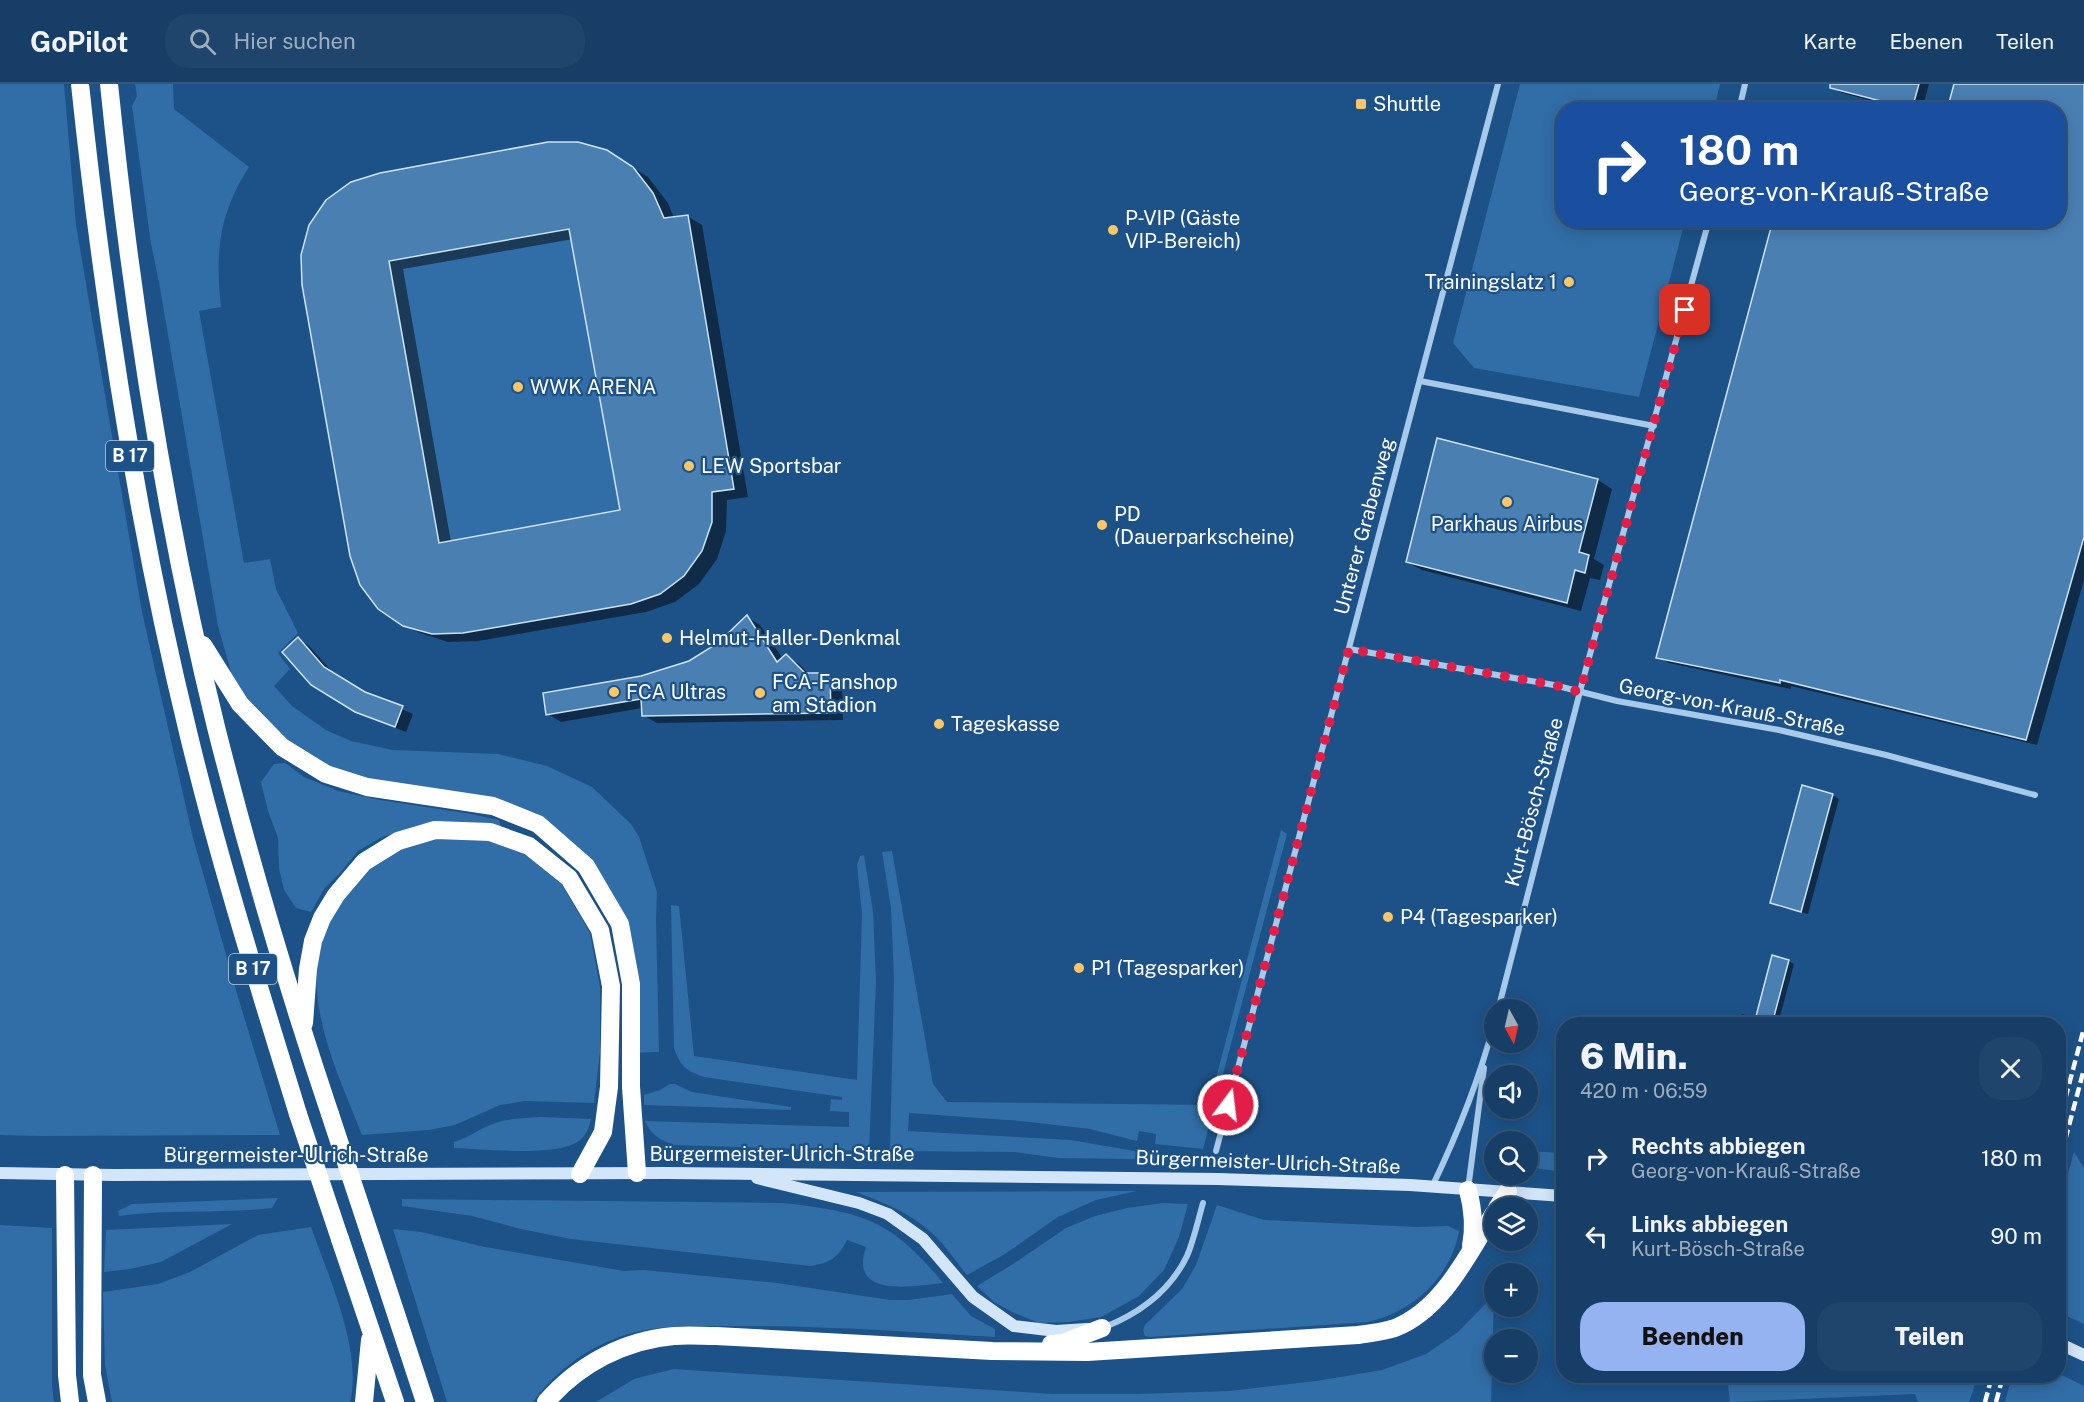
<!DOCTYPE html>
<html lang="de">
<head>
<meta charset="utf-8">
<style>
  :root { --surface:#163e66; --page:#1f456c; --text:#f1f3f6; --muted:#9eaebf; --line:#35577a; --accent:#95b2f1 }
  body { margin:0; font-family:"Public Sans",sans-serif; background:var(--page); color:var(--text); height:100vh; display:flex; flex-direction:column; font-size:22px; white-space:nowrap }
  * { box-sizing:border-box; margin:0 }
  p { font-size:20px; color:var(--muted) }
  .icon { flex:none; width:33px; height:33px; fill:none; stroke:currentColor; stroke-width:2; stroke-linecap:round; stroke-linejoin:round }
  .map { position:relative; flex:1; overflow:hidden }
  .side { position:absolute; left:1556px; top:933px; width:510px; height:366px; display:flex; flex-direction:column; background:var(--surface); border-radius:24px; box-shadow:0 3px 15px #0003,0 0 0 2px var(--line) }
  .side>* { flex:none }
  .guide { position:absolute; left:1556px; top:18px; width:510px; height:126px; border-radius:24px; box-shadow:0 3px 15px #0003,0 0 0 2px var(--line); background:#1a4fa0; color:#fff; overflow:hidden }
  .needle { width:39px; rotate:172deg }
  .buttons { position:absolute; left:1484px; top:915px; display:grid; gap:12px }
  .buttons a { display:grid; place-items:center; width:54px; height:54px; border-radius:50%; background:var(--surface); box-shadow:0 3px 15px #0003,0 0 0 2px var(--line); font-size:30px }
  .pin { position:absolute; display:grid; place-items:center; width:51px; height:51px; color:#fff; margin:-26px; border-radius:12px; box-shadow:0 3px 9px #0006 }
  .me { position:absolute; width:66px; margin:-33px; rotate:15deg; stroke-linejoin:round; filter:drop-shadow(0 0 4px #0008) }
  .turn { display:flex; align-items:center; gap:21px; height:126px; padding:0 24px; font-size:27px }
  .turn .icon { width:78px; height:78px; stroke-width:2.5 }
  .turn b { display:block; font-size:42px; line-height:51px }
  .round { display:grid; place-items:center; flex:none; width:63px; height:63px; border-radius:24px; background:var(--page) }
  .headline { display:flex; align-items:center; justify-content:space-between; height:102px; padding:0 24px }
  h1 { font-size:36px; font-weight:800; line-height:45px }
  .action { display:flex; gap:12px; margin-top:auto; padding:12px 24px }
  .action a { flex:1; height:69px; border-radius:24px; background:var(--accent); color:#111; font-size:24px; font-weight:800; line-height:69px; text-align:center }
  .action a+a { background:var(--page); color:var(--text) }
  ul { padding:0; list-style:none }
  li { display:flex; align-items:center; gap:18px; height:78px; padding:0 24px }
  li div { flex:1 }
  li b { display:block; font-size:22px }
  li em { font-style:normal }
  header { display:flex; align-items:center; gap:36px; box-sizing:border-box; height:84px; padding:0 30px; background:var(--surface); border-bottom:2px solid var(--line) }
  header strong { font-size:28px }
  nav { display:flex; gap:33px; margin-inline-start:auto; font-size:21px }
  .search { width:420px; height:54px; background:var(--page); display:flex; align-items:center; gap:15px; box-sizing:border-box; padding:0 21px; border-radius:24px; color:var(--muted); font-size:22px }
  .map>svg:first-child { display:block }
</style>
</head>
<body>
<header>
<strong>GoPilot</strong>
<div class="search"><svg class="icon" aria-label="search" viewBox="0 0 24 24"><circle cx="10" cy="10" r="6"/><path d="M15 15l6 6"/></svg>Hier suchen</div>
<nav><a>Karte</a><a>Ebenen</a><a>Teilen</a></nav>
</header>
<div class="map">
<svg width="2084" height="1318" viewBox="0 0 2084 1318">
  <rect width="100%" height="100%" fill="#1d5288"/>
  <g fill="#316da6">
    <polygon points="0,0 64,0 76,141 142,528 193,754 238,913 280,1051 40,1052 0,1051"/>
    <path d="M 135,0 L 173,0 L 174,25 L 249,83 C 219,130 215,168 221,223 L 199,227 L 244,479 L 270,475 L 276,505 L 298,549 L 278,569 L 290,585 L 274,602 L 292,622 L 326,646 L 351,657 L 393,666 L 498,670 L 547,682 L 592,703 L 631,740 L 639,753 L 657,808 L 656,837 L 659,968 L 631,969 L 619,840 L 586,782 L 538,740 L 326,690 L 240,620 L 218,542 L 159,198 L 151,160 L 132,22 L 137,12 Z"/>
    <polygon points="1520,0 1720,0 1714,25 1563,26 1563,136 1685,137 1639,313 1474,284 1453,259"/>
    <polygon points="548,58 578,58 607,66 633,83 653,109 664,134 688,131 734,405 712,408 712,438 631,520 463,549 432,550 403,542 360,501 350,472 302,201 301,171 309,141 326,116 351,98 379,89"/>
    <polygon points="285,679 304,693 338,707 380,716 471,730 499,736 501,744 446,738 419,741 382,753 358,767 340,789 324,805 311,828 296,824 284,806 279,784 278,754 268,727 261,698 274,680"/>
    <polygon points="1281,746 1287,750 1203,1065 1155,1060 1156,1050 1139,1047 1137,1057 1090,1045 1021,1037 909,1029 908,1047 1071,1056 1186,1076 1058,1074 1015,1068 890,1067 894,895 891,824 882,768 892,767 933,1000 947,1018 1209,1021"/>
    <path d="M 437,755 L 489,757 L 524,770 L 561,799 L 590,849 L 600,903 L 600,967 L 594,1019 L 525,1017 L 500,1021 L 455,1041 L 429,1046 L 362,1051 C 344,1005 321,957 317,908 C 311,849 346,785 402,764 C 413,760 426,758 437,755 Z"/>
    <path d="M 864,771 L 873,828 L 876,897 L 869,1067 L 675,1061 C 660,1056 652,1052 645,1037 L 849,1043 L 849,1028 L 830,1027 L 831,1015 L 842,1016 L 842,1013 L 704,993 C 685,986 681,983 674,964 L 671,821 L 679,822 L 694,972 L 857,996 L 862,830 L 857,781 L 860,772 Z"/>
    <polygon points="670,1000 675,1000 692,1008 791,1023 791,1026 644,1021 644,1011 660,1006"/>
    <path d="M 541,1033 L 591,1035 C 589,1044 586,1053 577,1058 C 553,1073 484,1065 454,1064 L 454,1058 C 468,1054 479,1045 493,1040 C 508,1034 525,1034 541,1033 Z"/>
    <polygon points="1527,1067 1563,1069 1563,1088 1527,1083"/>
    <polygon points="2074,1068 2084,1084 2084,1240 2058,1228 2058,1127"/>
    <path d="M 1137,1107 L 1096,1116 L 1058,1133 L 1005,1170 L 967,1191 C 957,1179 948,1165 937,1154 C 915,1131 885,1119 856,1108 Z"/>
    <path d="M 278,1114 L 272,1124 C 221,1130 170,1125 119,1132 L 118,1127 L 132,1120 Z"/>
    <path d="M 402,1115 L 783,1119 C 862,1128 891,1135 943,1199 C 914,1202 848,1215 866,1163 L 847,1156 C 838,1174 830,1179 810,1182 L 571,1155 L 521,1145 L 472,1132 L 402,1122 Z"/>
    <polygon points="1163,1119 1188,1120 1179,1153 1164,1186 1139,1212 1101,1233 1068,1238 1039,1239 1012,1228 994,1218 977,1202 1013,1180 1066,1144 1095,1132 1127,1124"/>
    <path d="M 1217,1121 L 1264,1136 L 1418,1143 L 1448,1142 L 1459,1147 C 1451,1193 1412,1229 1367,1238 L 1150,1253 L 1145,1252 L 1143,1246 L 1145,1241 L 1182,1205 L 1196,1181 Z"/>
    <polygon points="232,1140 161,1178 130,1185 104,1188 106,1146"/>
    <polygon points="0,1141 52,1144 52,1301 54,1318 0,1318"/>
    <path d="M 311,1143 C 328,1191 363,1268 350,1318 L 112,1318 L 105,1281 L 103,1208 L 158,1200 L 190,1188 L 258,1151 Z"/>
    <path d="M 393,1145 L 421,1148 L 485,1163 L 624,1187 L 644,1186 L 777,1199 L 890,1216 L 909,1216 L 952,1210 L 971,1232 L 995,1245 L 995,1253 C 907,1248 819,1241 731,1242 C 694,1242 654,1240 619,1253 C 585,1265 554,1289 533,1318 L 447,1318 Z"/>
    <polygon points="1494,1211 1491,1318 596,1318 634,1295 674,1285 1052,1310 1137,1310 1230,1307 1316,1297 1382,1286 1426,1270 1458,1248"/>
    <polygon points="2058,1289 2084,1302 2084,1318 2005,1318 2012,1292 2058,1292"/>
    <polygon points="1727,1292 1978,1292 1969,1318 1918,1318 1915,1310 1730,1318"/>
  </g>
  <g fill="#0007" fill-rule="evenodd">
    <polygon points="1833,0 1929,0 1922,26 1906,26 1842,9 1832,4"/>
    <polygon points="1957,0 2084,0 2084,496 2037,661 1791,602 1791,605 1669,579 1658,573 2058,136 2058,26"/>
    <path d="M 622,77 L 648,93 L 668,119 L 674,134 L 687,132 L 702,141 L 748,413 L 727,416 L 726,447 L 717,475 L 699,500 L 675,518 L 646,528 L 478,557 L 448,558 L 420,549 L 404,540 L 304,200 ZM 573,155 L 621,428 L 451,458 L 403,185 Z"/>
    <polygon points="1598,396 1612,405 1594,475 1604,481 1600,496 1590,494 1581,527 1422,486 1407,478"/>
    <polygon points="747,533 760,541 783,575 786,572 799,580 810,591 829,591 842,598 843,636 657,639 643,631 642,624 561,638 548,630 641,594 690,578 719,560"/>
    <polygon points="299,555 309,562 335,591 366,610 413,630 406,648 368,633 312,600"/>
    <polygon points="1832,711 1839,715 1808,830 1779,823 1772,819"/>
    <polygon points="1789,877 1794,880 1778,940 1739,940 1742,930 1757,935"/>
  </g>
  <g fill="#4a7fb2" stroke="#cce3f8" stroke-width="1.5" fill-rule="evenodd">
    <polygon points="1830,0 1919,0 1912,25 1830,4"/>
    <polygon points="1954,0 2084,0 2084,453 2026,656 1780,596 1780,599 1656,574 1773,136 2058,136 2058,26 1947,26"/>
    <path d="M 548,58 L 578,58 L 607,66 L 633,83 L 653,109 L 664,134 L 688,131 L 734,405 L 712,408 L 712,438 L 702,467 L 684,492 L 660,510 L 631,520 L 463,549 L 432,550 L 403,542 L 378,525 L 360,501 L 350,472 L 302,201 L 301,171 L 309,141 L 326,116 L 351,98 L 380,89 ZM 569,145 L 620,426 L 439,459 L 389,177 Z"/>
    <polygon points="1437,354 1598,395 1579,468 1589,471 1585,489 1575,486 1567,519 1406,478"/>
    <polygon points="747,531 777,578 786,570 805,589 830,589 831,629 642,632 641,615 546,631 543,609 641,592 689,577 718,559"/>
    <polygon points="298,553 324,583 365,608 403,622 395,643 355,628 311,601 282,568"/>
    <polygon points="1802,701 1833,710 1801,828 1770,819"/>
    <polygon points="1772,871 1789,876 1772,940 1754,940"/>
  </g>
  <g fill="none" stroke-linecap="round" stroke-linejoin="round">
    <g stroke="#a7caeb" stroke-width="6">
      <polyline points="1739,26 1745,0"/>
      <polyline points="1420,297 1654,342"/>
      <polyline points="1349,565 1554,601 1617,617 1779,646 1886,671 2035,711"/>
      <polyline points="1498,926 1584,592 1709,136"/>
      <polyline points="1216,1067 1498,0"/>
      <path d="M 1432,1103 C 1457,1051 1479,996 1494,940"/>
      <polyline points="1468,1105 1484,984"/>
      <path d="M 1105,1243 C 1140,1229 1170,1207 1187,1172 C 1194,1156 1198,1136 1203,1119"/>
    </g>
    <g stroke="#d3e5f8" stroke-width="12">
      <polyline points="0,1089 113,1091 667,1089 1218,1095 1410,1101 1563,1112"/>
      <polyline points="757,1094 859,1119 888,1130 923,1155 973,1213 1014,1242 1056,1247 1087,1245"/>
      <polyline points="2058,1259 2084,1271"/>
    </g>
    <g stroke="#fff" stroke-width="18">
      <path d="M 80,0 C 103,218 136,435 188,648 C 219,777 259,903 298,1030"/>
      <path d="M 109,0 C 131,216 164,432 216,643 C 249,774 287,902 330,1030"/>
      <polyline points="203,561 240,620 282,663 326,690 367,703 493,722 538,740 586,782 620,840 631,900 631,1003 637,1089"/>
      <polyline points="304,939 308,885 313,857 322,834 336,811 364,778 398,757 435,746 490,748 529,762 569,794 600,846 611,902 609,1003 603,1048 580,1090"/>
      <polyline points="65,1091 67,1291 70,1318"/>
      <polyline points="93,1091 92,1291 97,1318"/>
      <path d="M 1468,1106 C 1473,1125 1475,1142 1471,1162"/>
      <polyline points="1497,1124 1508,1107"/>
      <polyline points="371,1154 425,1318"/>
      <polyline points="340,1155 395,1318"/>
      <polyline points="1051,1260 1063,1259 1102,1244"/>
      <polyline points="364,1318 370,1256"/>
      <path d="M 546,1318 C 578,1281 624,1256 674,1252 C 688,1251 702,1252 716,1252 L 992,1267 L 1087,1268 L 1358,1251 C 1370,1249 1383,1248 1395,1244 C 1443,1225 1468,1170 1494,1129"/>
    </g>
    <g stroke="#fff" stroke-width="4.5" stroke-dasharray="10 4.5" stroke-linecap="butt">
      <polyline points="2058,1042 2084,944"/>
      <polyline points="2058,1083 2084,985"/>
      <polyline points="1985,1318 1992,1292"/>
      <polyline points="1996,1318 2003,1292"/>
    </g>
    <g stroke="#fff" stroke-width="18">
      <polyline points="298,1030 340,1155"/>
      <polyline points="330,1030 371,1154"/>
    </g>
  </g>
  <g fill="none" stroke-linecap="round" stroke-linejoin="round">
    <polyline stroke="#e11d48" stroke-width="10" stroke-dasharray="0 18" points="1228,1021 1349,565 1554,601 1580,608 1685,226"/>
  </g>
  <g fill="#fbc766" stroke="#1d5288" stroke-width="2">
    <rect x="1355" y="14" width="12" height="12" rx="3"/>
    <circle cx="1113" cy="146" r="6"/>
    <circle cx="1569" cy="198" r="6"/>
    <circle cx="518" cy="303" r="6"/>
    <circle cx="689" cy="382" r="6"/>
    <circle cx="1507" cy="418" r="6"/>
    <circle cx="1102" cy="441" r="6"/>
    <circle cx="667" cy="554" r="6"/>
    <circle cx="614" cy="608" r="6"/>
    <circle cx="760" cy="609" r="6"/>
    <circle cx="939" cy="640" r="6"/>
    <circle cx="1388" cy="833" r="6"/>
    <circle cx="1079" cy="884" r="6"/>
  </g>
  <g text-anchor="middle" stroke-width="4.5" stroke-linejoin="round" paint-order="stroke">
    <g fill="#1d5288" stroke="#bbcbdb" stroke-width="1.5">
      <rect x="106" y="357" width="48" height="30" rx="4.5"/>
      <rect x="229" y="870" width="48" height="30" rx="4.5"/>
    </g>
    <g font-size="18" font-weight="bold" fill="#fff">
      <text x="130" y="378">B 17</text>
      <text x="253" y="891">B 17</text>
    </g>
    <g font-size="20" fill="#fff" stroke="#1d5288" text-anchor="start">
      <text x="1373" y="27">Shuttle</text>
      <text x="1125" y="141">P-VIP (Gäste<tspan x="1125" dy="23">VIP-Bereich)</tspan></text>
      <text x="1557" y="205" text-anchor="end">Trainingslatz 1</text>
      <text x="530" y="310">WWK ARENA</text>
      <text x="701" y="389">LEW Sportsbar</text>
      <text x="1114" y="437">PD<tspan x="1114" dy="23">(Dauerparkscheine)</tspan></text>
      <text x="1507" y="447" text-anchor="middle">Parkhaus Airbus</text>
      <text x="679" y="561">Helmut-Haller-Denkmal</text>
      <text x="772" y="605">FCA-Fanshop<tspan x="772" dy="23">am Stadion</tspan></text>
      <text x="626" y="615">FCA Ultras</text>
      <text x="951" y="647">Tageskasse</text>
      <text x="1400" y="840">P4 (Tagesparker)</text>
      <text x="1091" y="891">P1 (Tagesparker)</text>
    </g>
    <g font-size="20" fill="#fff" stroke="#1d5288">
      <text transform="translate(1364 442) rotate(-75)" y="7">Unterer Grabenweg</text>
      <text transform="translate(1732 623) rotate(11)" y="7">Georg-von-Krauß-Straße</text>
      <text transform="translate(1534 718) rotate(-75)" y="7">Kurt-Bösch-Straße</text>
      <text x="782" y="1077">Bürgermeister-Ulrich-Straße</text>
      <text x="296" y="1078">Bürgermeister-Ulrich-Straße</text>
      <text transform="translate(1268 1078) rotate(2)" y="7">Bürgermeister-Ulrich-Straße</text>
    </g>
  </g>
</svg>
<div class="buttons">
<a><svg class="needle" viewBox="-14 -14 28 28"><path d="M0-13l5 13h-10z" fill="#e53935"/><path d="M0 13l5-13h-10z" fill="#9eaebf"/></svg></a>
<a><svg class="icon" aria-label="sound" viewBox="0 0 24 24"><path d="M4 9h4l5-4v14l-5-4H4zM17 9q2 3 0 6"/></svg></a>
<a><svg class="icon" aria-label="search" viewBox="0 0 24 24"><circle cx="10" cy="10" r="6"/><path d="M15 15l6 6"/></svg></a>
<a><svg class="icon" aria-label="layers" viewBox="0 0 24 24"><path d="M12 4l9 5-9 5-9-5zM3 14l9 5 9-5"/></svg></a>
<a>+</a>
<a>−</a>
</div>
<div class="pin" style="left:1685px;top:226px;background:#d93025"><svg class="icon" aria-label="arrive" viewBox="0 0 24 24"><path d="M6 21V4h12l-3 4 3 4H6"/></svg></div>
<svg class="me" style="left:1228px;top:1021px" viewBox="-20 -20 40 40"><circle r="17" fill="#e11d48" stroke="#fff" stroke-width="3"/><path d="M0-11L8 9 0 5-8 9z" fill="#fff"/></svg>
<div class="guide">
<div class="turn"><svg class="icon" aria-label="right" viewBox="0 0 24 24"><path d="M7 20v-9h11M14 6l5 5-5 5"/></svg><div><b>180 m</b>Georg-von-Krauß-Straße</div></div>
</div>
<section class="side">
<div class="headline"><div><h1>6 Min.</h1><p>420 m · 06:59</p></div><a class="round"><svg class="icon" aria-label="close" viewBox="0 0 24 24"><path d="M6 6l12 12M18 6L6 18"/></svg></a></div>
<ul>
<li><svg class="icon" aria-label="right" viewBox="0 0 24 24"><path d="M7 20v-9h11M14 6l5 5-5 5"/></svg><div><b>Rechts abbiegen</b><p>Georg-von-Krauß-Straße</p></div><em>180 m</em></li>
<li><svg class="icon" aria-label="left" viewBox="0 0 24 24"><path d="M17 20v-9H6M10 6l-5 5 5 5"/></svg><div><b>Links abbiegen</b><p>Kurt-Bösch-Straße</p></div><em>90 m</em></li>
</ul>
<div class="action"><a>Beenden</a><a>Teilen</a></div>
</section>
</div>
</body>
</html>
